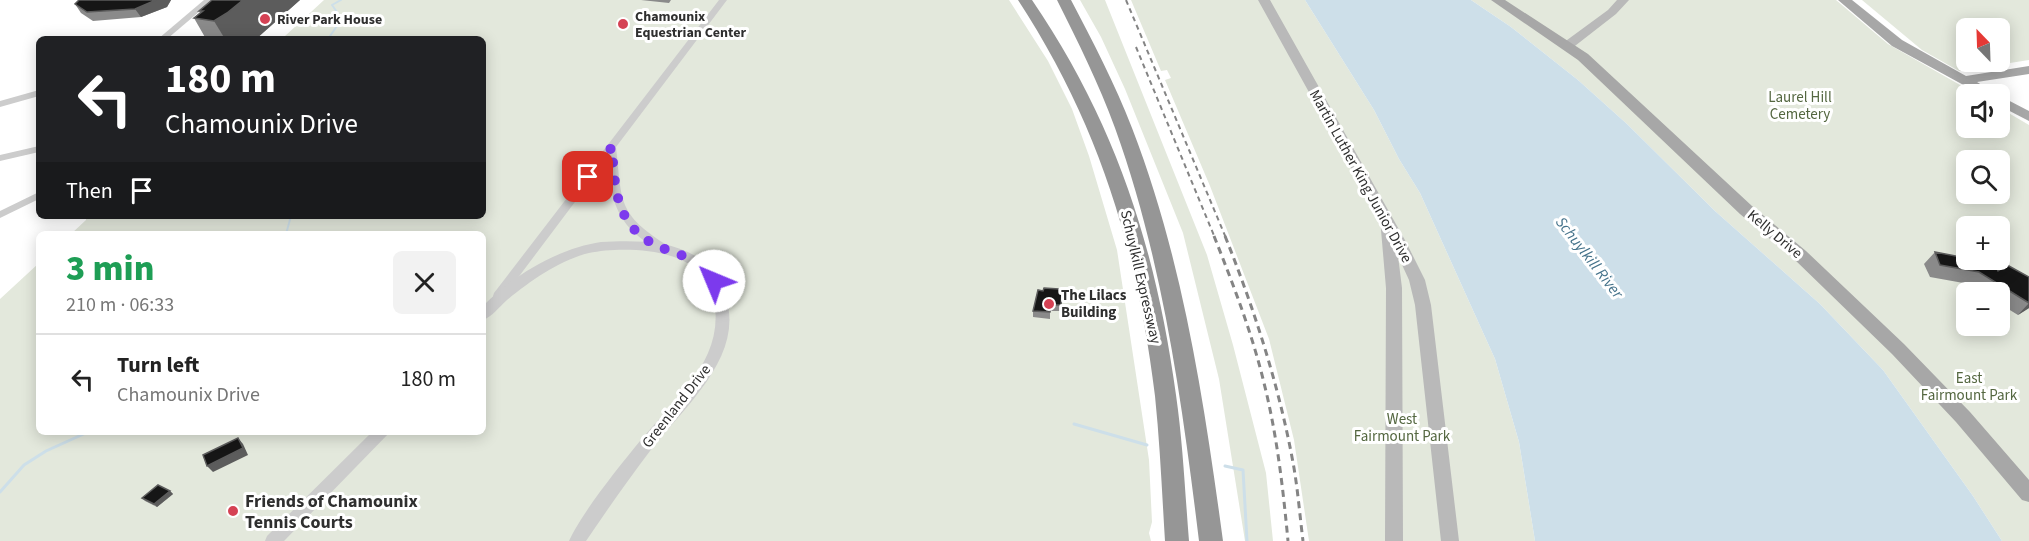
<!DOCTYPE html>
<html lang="en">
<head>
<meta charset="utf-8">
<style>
  :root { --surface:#fff; --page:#f2f2f2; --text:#222; --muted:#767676; --line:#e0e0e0 }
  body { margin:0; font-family:"Source Sans 3",sans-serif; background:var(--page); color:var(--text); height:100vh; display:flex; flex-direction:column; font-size:22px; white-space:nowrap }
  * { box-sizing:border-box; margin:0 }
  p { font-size:20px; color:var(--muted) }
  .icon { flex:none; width:33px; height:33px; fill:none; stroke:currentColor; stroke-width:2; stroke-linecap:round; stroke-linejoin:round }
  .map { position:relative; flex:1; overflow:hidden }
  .drawer { position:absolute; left:36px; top:231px; width:450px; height:204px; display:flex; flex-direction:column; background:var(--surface); border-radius:9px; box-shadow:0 3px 15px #0003 }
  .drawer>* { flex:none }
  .hud { position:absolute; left:36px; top:36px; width:450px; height:183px; border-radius:9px; box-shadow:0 3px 15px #0003; background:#202124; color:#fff; overflow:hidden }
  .needle { width:39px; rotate:337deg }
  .fabs { position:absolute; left:1956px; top:18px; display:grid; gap:12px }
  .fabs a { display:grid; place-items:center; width:54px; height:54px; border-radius:9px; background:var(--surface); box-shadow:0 3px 15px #0003; font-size:30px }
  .pin { position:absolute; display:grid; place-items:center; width:51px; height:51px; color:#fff; margin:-26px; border-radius:12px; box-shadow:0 3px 9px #0006 }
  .me { position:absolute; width:66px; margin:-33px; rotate:315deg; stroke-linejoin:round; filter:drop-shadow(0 0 4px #0008) }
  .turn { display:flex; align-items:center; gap:21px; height:126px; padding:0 30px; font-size:27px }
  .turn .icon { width:78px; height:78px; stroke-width:2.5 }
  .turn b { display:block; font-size:42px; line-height:51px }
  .then { display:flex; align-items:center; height:57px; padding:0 30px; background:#0003; gap:12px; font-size:22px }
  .round { display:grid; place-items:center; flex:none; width:63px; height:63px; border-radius:9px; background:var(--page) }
  .summary { display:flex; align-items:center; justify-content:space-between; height:102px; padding:0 30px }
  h1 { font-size:36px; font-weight:800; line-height:45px; color:#1e9e55 }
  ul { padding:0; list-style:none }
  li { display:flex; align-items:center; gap:18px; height:90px; padding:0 30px; border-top:2px solid var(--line) }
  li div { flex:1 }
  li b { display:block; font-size:22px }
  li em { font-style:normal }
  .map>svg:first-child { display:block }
</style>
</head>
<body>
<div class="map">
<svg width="2029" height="541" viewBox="0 0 2029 541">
  <rect width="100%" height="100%" fill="#fff"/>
  <g fill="#e3e8dc" fill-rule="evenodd">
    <polygon points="324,0 1009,0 1048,61 1072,109 1089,156 1117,250 1149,460 1152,522 1149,533 1151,541 0,541 0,299 39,263 39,432 483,432 483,234 71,234 86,220 86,216 483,216 483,39 275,39 285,36"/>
    <polygon points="1080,0 1105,0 1207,255 1233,345 1266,473 1273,541 1245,541 1219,379 1183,233 1125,89 1101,37"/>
    <polygon points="1131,0 1305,0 1374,110 1399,159 1420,193 1495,359 1519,442 1535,541 1309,541 1294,440 1269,339 1210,186 1165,80 1171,78 1167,70 1161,71"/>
    <path d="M 1471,0 L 1836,0 L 1888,44 L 1976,94 L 1966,94 L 1966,128 L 2000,128 L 2000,108 L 2029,125 L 2029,541 L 2002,541 L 1973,496 L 1883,370 L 1820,304 L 1715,211 L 1627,124 L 1578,80 L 1511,27 ZM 1966,160 L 2000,160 L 2000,194 L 1966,194 ZM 1966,226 L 2000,226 L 2000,260 L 1966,260 ZM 1966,292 L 2000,292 L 2000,326 L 1966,326 Z"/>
    <path d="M 1862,0 L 2029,0 L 2029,60 L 1959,71 L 1922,50 ZM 1966,28 L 2000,28 L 2000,62 L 1966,62 Z"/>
  </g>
  <polygon fill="#cddfe9" points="1305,0 1471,0 1511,27 1578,80 1627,124 1715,211 1820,304 1883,370 1973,496 2002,541 1535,541 1519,442 1495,359 1420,193 1399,159 1374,110"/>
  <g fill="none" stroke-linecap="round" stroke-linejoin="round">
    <g stroke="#cddfe9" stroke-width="2">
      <polyline points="328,39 339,23 337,12 332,5 341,0"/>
      <polyline points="286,234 291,216"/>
    </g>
    <g stroke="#cddfe9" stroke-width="3">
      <polyline points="1074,424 1147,445"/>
      <polyline points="1225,466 1243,470 1247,541"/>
      <polyline points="0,492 24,465 46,451 88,432"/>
    </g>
    <g fill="#ccc" fill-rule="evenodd">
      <polygon points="204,0 213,0 167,39 158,39"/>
      <path d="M 719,0 L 727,0 L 616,147 C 622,201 617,214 667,245 L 668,248 L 667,251 C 659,252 652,246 646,242 C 614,220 610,194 608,158 L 502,299 L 494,299 L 493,296 L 494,293 Z"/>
      <polygon points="39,90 39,96 0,107 0,101"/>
      <polygon points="39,146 39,152 0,161 0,155"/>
      <polygon points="39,192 39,199 0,218 0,211"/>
    </g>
    <g fill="#ccc" fill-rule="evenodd">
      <path d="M 601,242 C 641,240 694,239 717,278 C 758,346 688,402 650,451 C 628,480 607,510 586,541 L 569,541 C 583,511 618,468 640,441 C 671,403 722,363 715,307 C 713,292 706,278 694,268 C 672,248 618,247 589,253 C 560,260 530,281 507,300 C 499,307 492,317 483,320 L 483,306 C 512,276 559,248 601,242 Z"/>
      <polygon points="372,432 390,432 284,541 265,541 267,536"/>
    </g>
    <g fill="#b9b9b9" fill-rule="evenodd">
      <polygon points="1258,0 1270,0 1406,242 1425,280 1431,305 1459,541 1441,541 1415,305 1409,280 1398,256 1402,288 1403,541 1385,541 1386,288 1381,230 1383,226"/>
      <polygon points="1617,0 1629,0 1616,14 1571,49 1563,49 1563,43 1608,10"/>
    </g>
    <g fill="#a7a7a7" fill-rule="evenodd">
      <polygon points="1491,0 1505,0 1588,54 1752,206 1806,251 1904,344 1970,412 2029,480 2029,502 2022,500 1956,422 1892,354 1794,259 1740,214 1578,60"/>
      <polygon points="1838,0 1852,0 1902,40 1966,76 2029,66 2029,74 1977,82 1996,94 1980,94 1892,46"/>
      <polygon points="2000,96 2029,111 2029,121 2000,106"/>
    </g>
    <g fill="#969696" fill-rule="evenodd">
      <path d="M 1018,0 L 1032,0 C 1116,123 1156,249 1176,395 C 1183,444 1185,492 1189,541 L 1165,541 C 1162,493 1160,444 1155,396 C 1137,249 1099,124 1018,0 Z"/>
      <path d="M 1057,0 L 1071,0 C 1093,42 1115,84 1132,128 C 1183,260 1204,401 1223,541 L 1199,541 C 1182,402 1163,261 1115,128 C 1099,84 1078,42 1057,0 Z"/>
    </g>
    <g stroke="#848484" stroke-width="2" stroke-dasharray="5 4" stroke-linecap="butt">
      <polyline points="1126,0 1226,238"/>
      <polyline points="1136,47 1215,238"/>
    </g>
    <g stroke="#848484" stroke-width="3" stroke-dasharray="7 5" stroke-linecap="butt">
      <path d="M 1214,236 C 1233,284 1252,333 1264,383 C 1277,435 1283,488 1288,541"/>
      <path d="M 1225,236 C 1255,311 1280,389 1294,468 C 1298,492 1300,517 1303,541"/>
    </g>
  </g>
  <g fill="#8a8a8a">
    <polygon points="79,0 171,0 167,7 141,17 93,21 81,13 75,4"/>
    <polygon points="212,0 300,0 256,39 206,39 194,18 200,12 199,11"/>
    <polygon points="641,0 671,0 669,3"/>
    <polygon points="1935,252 1998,271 2029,277 2029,308 2018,315 2000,304 2000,292 1982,292 1969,284 1930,277 1924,264"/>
    <polygon points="1062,292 1060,311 1050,311 1050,319 1033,317 1033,311"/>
    <polygon points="170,491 173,494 157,507 145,501 142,498"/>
  </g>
  <g fill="#5c5c5c">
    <polygon points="156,0 171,0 167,7 141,17 135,9"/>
    <polygon points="243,0 300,0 256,39 225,39 214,21"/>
    <polygon points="2029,303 2029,308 2018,315"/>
    <polygon points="238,438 243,444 248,455 213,472 207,466"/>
    <polygon points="170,491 173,494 157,507 154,504"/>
  </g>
  <g fill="#161616" stroke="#5c5c5c" stroke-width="1.5">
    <polygon points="79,0 156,0 135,9 87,12 75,4"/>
    <polygon points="212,0 243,0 227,13 214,21 194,18 203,11 199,11"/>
    <polygon points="1935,252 1966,258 1966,260 1978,260 1994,262 1998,271 2007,265 2029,277 2029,303 1979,272 1940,265"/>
    <polygon points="1044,288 1059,289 1062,292 1061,305 1051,305 1050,312 1033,311 1038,290 1043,291"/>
    <polygon points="238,438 243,448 207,466 203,455"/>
    <polygon points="158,485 170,491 154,504 142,498"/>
  </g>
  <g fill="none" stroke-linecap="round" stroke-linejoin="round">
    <path stroke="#7c3aed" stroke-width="10" stroke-dasharray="0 18" d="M 588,177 L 612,147 C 615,192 616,231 665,249 C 686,256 701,263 714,281"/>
  </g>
  <g fill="#d54254" stroke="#fff" stroke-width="2">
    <circle cx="265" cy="19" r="6"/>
    <circle cx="623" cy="24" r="6"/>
    <circle cx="1049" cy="304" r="6"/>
    <circle cx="233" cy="511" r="6"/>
  </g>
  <g text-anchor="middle" stroke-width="6" stroke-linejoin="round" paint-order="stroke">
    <g font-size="14" font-weight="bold" fill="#2f2f2f" stroke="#fff" text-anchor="start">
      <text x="635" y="21">Chamounix<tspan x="635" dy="16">Equestrian Center</tspan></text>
      <text x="277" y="24">River Park House</text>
    </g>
    <g font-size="15" fill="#546740" stroke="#fff">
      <text x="1800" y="102">Laurel Hill<tspan x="1800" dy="17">Cemetery</tspan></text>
      <text x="1969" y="383">East<tspan x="1969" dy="17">Fairmount Park</tspan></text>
      <text x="1402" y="424">West<tspan x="1402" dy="17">Fairmount Park</tspan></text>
    </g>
    <g font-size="15" fill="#2f2f2f" stroke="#fff">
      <text transform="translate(1361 176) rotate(61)" y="5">Martin Luther King Junior Drive</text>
      <text transform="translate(1775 234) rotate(40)" y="5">Kelly Drive</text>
      <text transform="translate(1141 277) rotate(77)" y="5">Schuylkill Expressway</text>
      <text transform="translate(676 406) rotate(-52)" y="5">Greenland Drive</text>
    </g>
    <g font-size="15" font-weight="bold" fill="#2f2f2f" stroke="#fff" text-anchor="start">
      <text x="1061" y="300">The Lilacs<tspan x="1061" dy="17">Building</tspan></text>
    </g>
    <g font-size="16" font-style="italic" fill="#44728a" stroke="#fff">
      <text transform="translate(1590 257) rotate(52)" y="6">Schuylkill River</text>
    </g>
    <g font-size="18" font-weight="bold" fill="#2f2f2f" stroke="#fff" text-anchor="start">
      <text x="245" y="507">Friends of Chamounix<tspan x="245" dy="21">Tennis Courts</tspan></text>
    </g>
  </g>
</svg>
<div class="fabs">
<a><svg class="needle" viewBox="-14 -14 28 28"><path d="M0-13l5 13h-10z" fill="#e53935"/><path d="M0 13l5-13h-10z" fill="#767676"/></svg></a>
<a><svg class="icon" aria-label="sound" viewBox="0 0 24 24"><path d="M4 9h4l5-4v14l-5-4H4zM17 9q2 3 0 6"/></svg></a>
<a><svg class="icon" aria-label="search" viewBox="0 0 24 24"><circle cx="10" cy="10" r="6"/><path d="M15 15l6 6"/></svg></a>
<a>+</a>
<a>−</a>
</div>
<div class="pin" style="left:588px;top:177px;background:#d93025"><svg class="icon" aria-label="arrive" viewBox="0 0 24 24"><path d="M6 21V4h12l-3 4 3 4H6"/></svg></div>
<svg class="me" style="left:714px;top:281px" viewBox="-20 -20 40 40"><circle r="19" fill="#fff"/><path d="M0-13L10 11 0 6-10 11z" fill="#7c3aed"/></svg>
<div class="hud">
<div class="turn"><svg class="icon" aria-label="left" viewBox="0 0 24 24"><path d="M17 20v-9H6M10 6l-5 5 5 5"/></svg><div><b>180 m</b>Chamounix Drive</div></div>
<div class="then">Then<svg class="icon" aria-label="arrive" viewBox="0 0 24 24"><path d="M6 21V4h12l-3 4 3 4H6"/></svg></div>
</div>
<section class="drawer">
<div class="summary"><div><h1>3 min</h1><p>210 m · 06:33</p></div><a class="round"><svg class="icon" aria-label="close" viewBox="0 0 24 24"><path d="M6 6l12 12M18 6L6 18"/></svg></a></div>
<ul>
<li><svg class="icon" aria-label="left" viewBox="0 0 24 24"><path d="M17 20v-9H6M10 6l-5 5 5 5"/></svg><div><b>Turn left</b><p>Chamounix Drive</p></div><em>180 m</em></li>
</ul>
</section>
</div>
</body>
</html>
